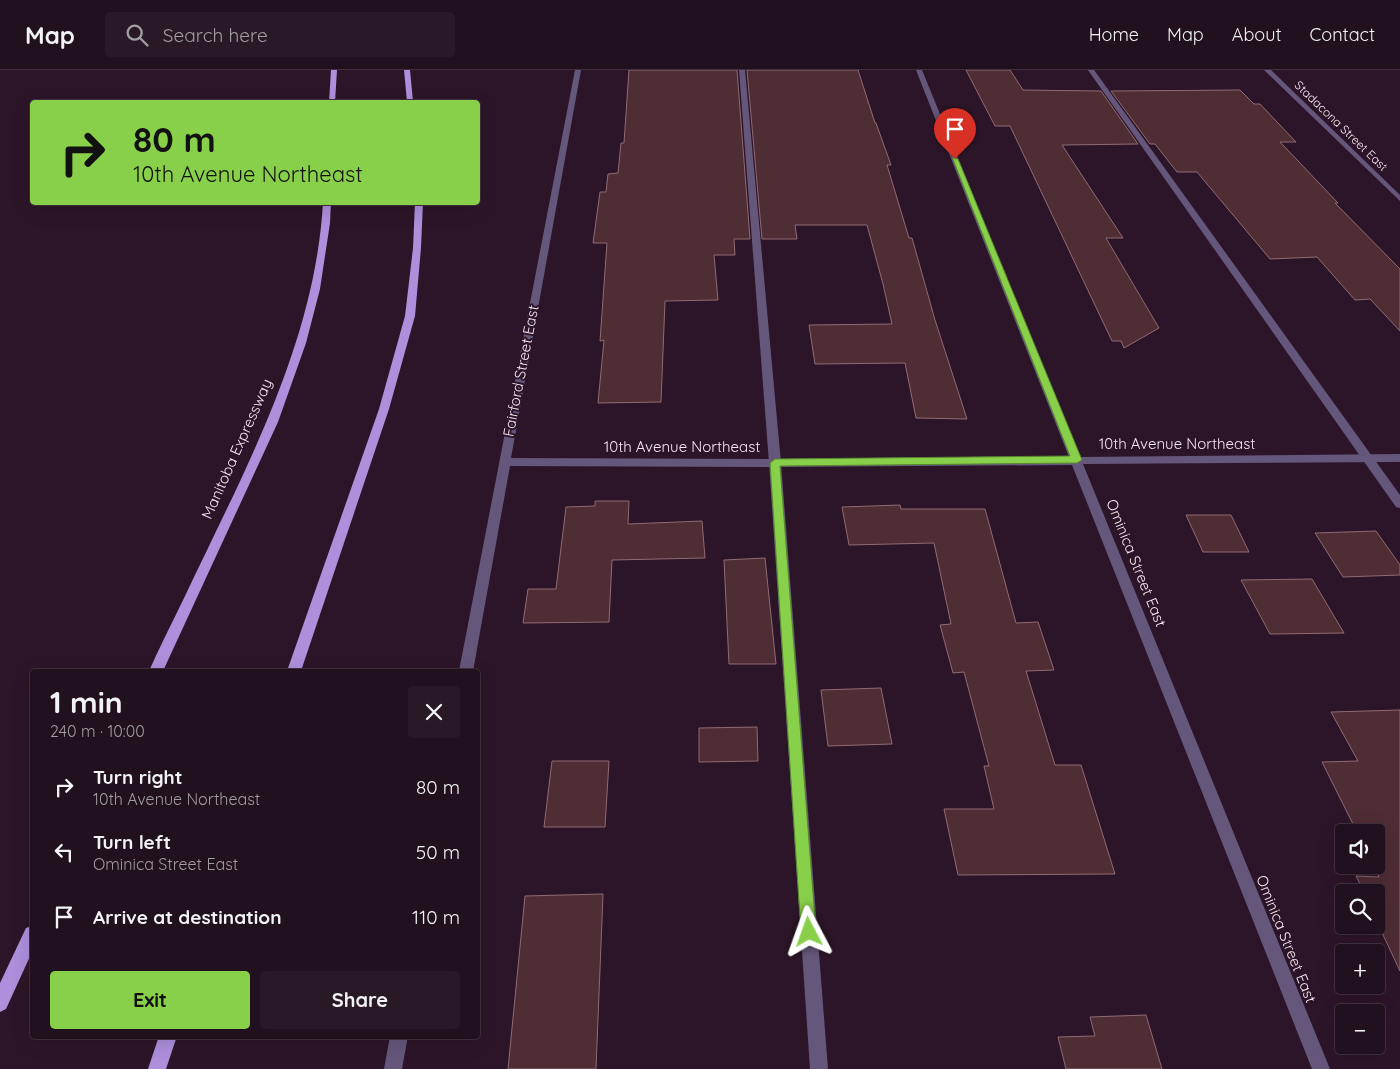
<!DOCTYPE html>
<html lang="en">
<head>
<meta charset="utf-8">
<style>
  :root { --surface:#21101e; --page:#291927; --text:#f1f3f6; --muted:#a29da4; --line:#3e303c; --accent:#88cf4a }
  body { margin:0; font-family:Quicksand,sans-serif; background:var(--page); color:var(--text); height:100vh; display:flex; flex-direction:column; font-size:19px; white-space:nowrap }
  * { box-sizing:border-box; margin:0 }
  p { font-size:16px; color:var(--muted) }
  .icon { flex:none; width:28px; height:28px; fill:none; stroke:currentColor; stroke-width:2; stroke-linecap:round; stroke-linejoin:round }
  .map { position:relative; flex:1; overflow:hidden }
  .panel { position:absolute; left:30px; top:599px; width:450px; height:370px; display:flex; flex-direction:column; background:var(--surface); border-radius:5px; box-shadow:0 5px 20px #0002,0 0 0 1px var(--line) }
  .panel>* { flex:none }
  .top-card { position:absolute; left:30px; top:30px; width:450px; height:105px; border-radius:5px; box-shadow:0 5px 20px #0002,0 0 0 1px var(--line); background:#88cf4a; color:#111; overflow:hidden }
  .fabs { position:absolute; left:1335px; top:754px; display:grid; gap:10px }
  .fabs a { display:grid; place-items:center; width:50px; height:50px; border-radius:5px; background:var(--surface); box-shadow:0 5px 20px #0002,0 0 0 1px var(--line); font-size:25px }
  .pin { position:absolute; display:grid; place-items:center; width:42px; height:42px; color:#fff; margin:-51px -21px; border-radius:50% 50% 50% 0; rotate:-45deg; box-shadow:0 0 5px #0007 }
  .pin .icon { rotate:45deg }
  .me { position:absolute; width:55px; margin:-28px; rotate:356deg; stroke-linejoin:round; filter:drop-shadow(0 0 4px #0008) }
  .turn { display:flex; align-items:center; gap:18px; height:105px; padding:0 20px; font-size:22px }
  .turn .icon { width:65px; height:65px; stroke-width:2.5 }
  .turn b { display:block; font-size:35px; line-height:42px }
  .round { display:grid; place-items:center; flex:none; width:52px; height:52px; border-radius:5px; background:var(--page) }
  .head { display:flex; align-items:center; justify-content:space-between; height:85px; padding:0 20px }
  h1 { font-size:30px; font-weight:800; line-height:38px }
  .primary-button { display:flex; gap:10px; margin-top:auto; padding:10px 20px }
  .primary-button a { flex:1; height:58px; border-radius:5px; background:var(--accent); color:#111; font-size:20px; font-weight:800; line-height:58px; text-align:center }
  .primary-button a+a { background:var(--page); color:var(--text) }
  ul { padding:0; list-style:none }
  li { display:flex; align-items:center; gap:15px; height:65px; padding:0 20px }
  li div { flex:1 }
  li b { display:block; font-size:19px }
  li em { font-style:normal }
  header { display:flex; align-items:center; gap:30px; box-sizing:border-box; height:70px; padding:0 25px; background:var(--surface); border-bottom:1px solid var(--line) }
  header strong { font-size:24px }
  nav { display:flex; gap:28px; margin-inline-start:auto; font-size:18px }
  .search { width:350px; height:45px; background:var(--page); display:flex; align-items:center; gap:12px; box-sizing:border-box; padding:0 18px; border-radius:5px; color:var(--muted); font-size:19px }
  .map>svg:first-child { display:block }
</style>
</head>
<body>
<header>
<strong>Map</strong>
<div class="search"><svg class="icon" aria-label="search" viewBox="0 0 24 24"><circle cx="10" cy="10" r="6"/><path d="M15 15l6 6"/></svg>Search here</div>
<nav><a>Home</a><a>Map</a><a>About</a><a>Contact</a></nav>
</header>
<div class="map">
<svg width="1400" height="999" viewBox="0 0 1400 999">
  <rect width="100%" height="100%" fill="#2c1528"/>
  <g fill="#4e2d35" stroke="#916b73">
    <polygon points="629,0 737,0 750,169 734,169 735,185 714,185 718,230 665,231 661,332 598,333 604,270 600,271 607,173 593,173 600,122 606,122 608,104 618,103 621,73 624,73"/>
    <polygon points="747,0 858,0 875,53 876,53 891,95 887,95 909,168 912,168 935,250 967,349 916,348 905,293 815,294 809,255 892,254 883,214 867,155 795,155 797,169 762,169"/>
    <polygon points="966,0 1010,0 1023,20 1101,21 1138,74 1062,75 1123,168 1106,168 1159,258 1124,278 1121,271 1112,271 1010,56 995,56"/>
    <polygon points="1240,20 1254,34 1260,34 1296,72 1280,72 1338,133 1335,133 1400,199 1400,261 1370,229 1355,230 1317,187 1270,189 1197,102 1177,102 1155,74 1150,74 1111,21"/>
    <polygon points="595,431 629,431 628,454 702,451 705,488 612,490 609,552 523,553 528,519 556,519 566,437 595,436"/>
    <polygon points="900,435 901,439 985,439 1016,553 1038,552 1054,600 1026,601 1055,695 1081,695 1115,804 958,805 944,739 994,739 984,696 989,696 964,602 953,603 940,555 951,554 934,473 849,475 842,437"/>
    <polygon points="1186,445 1231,445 1249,482 1203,482"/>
    <polygon points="1376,461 1400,495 1400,505 1343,507 1315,463"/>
    <polygon points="765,488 776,594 729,594 724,490"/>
    <polygon points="1312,509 1344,563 1270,564 1241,510"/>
    <polygon points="881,618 892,674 828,676 821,620"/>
    <polygon points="1400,640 1400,901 1376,850 1376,822 1364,822 1356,806 1379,807 1374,795 1376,795 1376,762 1357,762 1322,692 1358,691 1331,642"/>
    <polygon points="757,657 758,691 699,692 699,658"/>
    <polygon points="552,691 609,691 605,757 544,757"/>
    <polygon points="603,824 596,999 508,999 525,826"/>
    <polygon points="1146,945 1162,999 1066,999 1058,967 1095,966 1090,947"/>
  </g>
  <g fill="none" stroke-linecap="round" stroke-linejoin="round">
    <g fill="#65577c" fill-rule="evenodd">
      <polygon points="739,0 745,0 781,393 828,999 810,999 769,393"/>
      <polygon points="1088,0 1094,0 1400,425 1400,438 1396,437"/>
    </g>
    <g fill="#65577c" fill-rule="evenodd">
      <polygon points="575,0 581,0 511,388 775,389 1069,387 916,0 922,0 1080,387 1400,384 1400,392 1083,394 1330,999 1312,999 1072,395 775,397 510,396 473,601 459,601"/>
      <polygon points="1264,0 1271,0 1400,125 1400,131"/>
      <polygon points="390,966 408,966 402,999 384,999"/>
    </g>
    <g fill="#ad8fdc" fill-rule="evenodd">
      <polygon points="331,0 337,0 335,32 329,32"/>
      <polygon points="404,0 410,0 413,32 407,32"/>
      <path d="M 323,132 L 331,132 L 330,153 L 320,219 L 306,273 L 278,352 L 163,601 L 149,601 C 160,576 173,551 185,526 C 244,401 315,274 323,132 Z"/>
      <polygon points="415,132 423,132 421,178 415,246 389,339 301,601 287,601 379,339 405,246 413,178"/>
      <polygon points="32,856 32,882 6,939 0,942 0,913 26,858"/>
      <polygon points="159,966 177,966 166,999 148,999"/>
    </g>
  </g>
  <polygon fill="#88cf4a" stroke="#588730" points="952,87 958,89 1082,390 1077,393 780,396 816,862 814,868 809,870 803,868 801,862 770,393 775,389 1070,386"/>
  <g text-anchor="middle" stroke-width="4" stroke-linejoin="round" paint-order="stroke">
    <g font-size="12" fill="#f6e6f2" stroke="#2c1528">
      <text transform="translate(1341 56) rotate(44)" y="4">Stadacona Street East</text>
    </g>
    <g font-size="15" fill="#f6e6f2" stroke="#2c1528">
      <text transform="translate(521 301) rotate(-79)" y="5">Fairford Street East</text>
      <text x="1177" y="379">10th Avenue Northeast</text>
      <text x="682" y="382">10th Avenue Northeast</text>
      <text transform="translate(237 379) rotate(-66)" y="5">Manitoba Expressway</text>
      <text transform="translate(1136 493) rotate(68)" y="5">Ominica Street East</text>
      <text transform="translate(1286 869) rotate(68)" y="5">Ominica Street East</text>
    </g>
  </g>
</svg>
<div class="fabs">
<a><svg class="icon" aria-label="sound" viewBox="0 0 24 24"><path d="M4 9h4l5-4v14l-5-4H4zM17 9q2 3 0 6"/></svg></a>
<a><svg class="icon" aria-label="search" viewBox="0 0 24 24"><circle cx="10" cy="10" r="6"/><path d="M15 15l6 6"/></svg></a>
<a>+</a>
<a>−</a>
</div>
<div class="pin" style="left:955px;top:89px;background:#d93025"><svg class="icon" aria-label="arrive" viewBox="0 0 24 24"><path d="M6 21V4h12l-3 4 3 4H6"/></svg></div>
<svg class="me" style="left:809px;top:862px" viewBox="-20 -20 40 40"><path d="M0-17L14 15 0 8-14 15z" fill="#88cf4a" stroke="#fff" stroke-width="4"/></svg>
<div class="top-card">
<div class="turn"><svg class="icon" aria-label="right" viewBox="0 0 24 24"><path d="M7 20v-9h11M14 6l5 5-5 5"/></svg><div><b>80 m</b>10th Avenue Northeast</div></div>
</div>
<section class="panel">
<div class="head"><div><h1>1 min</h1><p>240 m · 10:00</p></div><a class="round"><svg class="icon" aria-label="close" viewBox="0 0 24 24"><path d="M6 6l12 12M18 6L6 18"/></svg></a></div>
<ul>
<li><svg class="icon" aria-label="right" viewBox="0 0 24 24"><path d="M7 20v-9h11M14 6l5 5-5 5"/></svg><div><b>Turn right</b><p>10th Avenue Northeast</p></div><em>80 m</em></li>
<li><svg class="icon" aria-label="left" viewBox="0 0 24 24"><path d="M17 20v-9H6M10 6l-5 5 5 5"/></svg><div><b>Turn left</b><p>Ominica Street East</p></div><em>50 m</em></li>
<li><svg class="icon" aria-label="arrive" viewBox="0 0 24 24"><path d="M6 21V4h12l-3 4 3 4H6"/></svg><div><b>Arrive at destination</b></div><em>110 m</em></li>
</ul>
<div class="primary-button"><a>Exit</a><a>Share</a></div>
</section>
</div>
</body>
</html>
